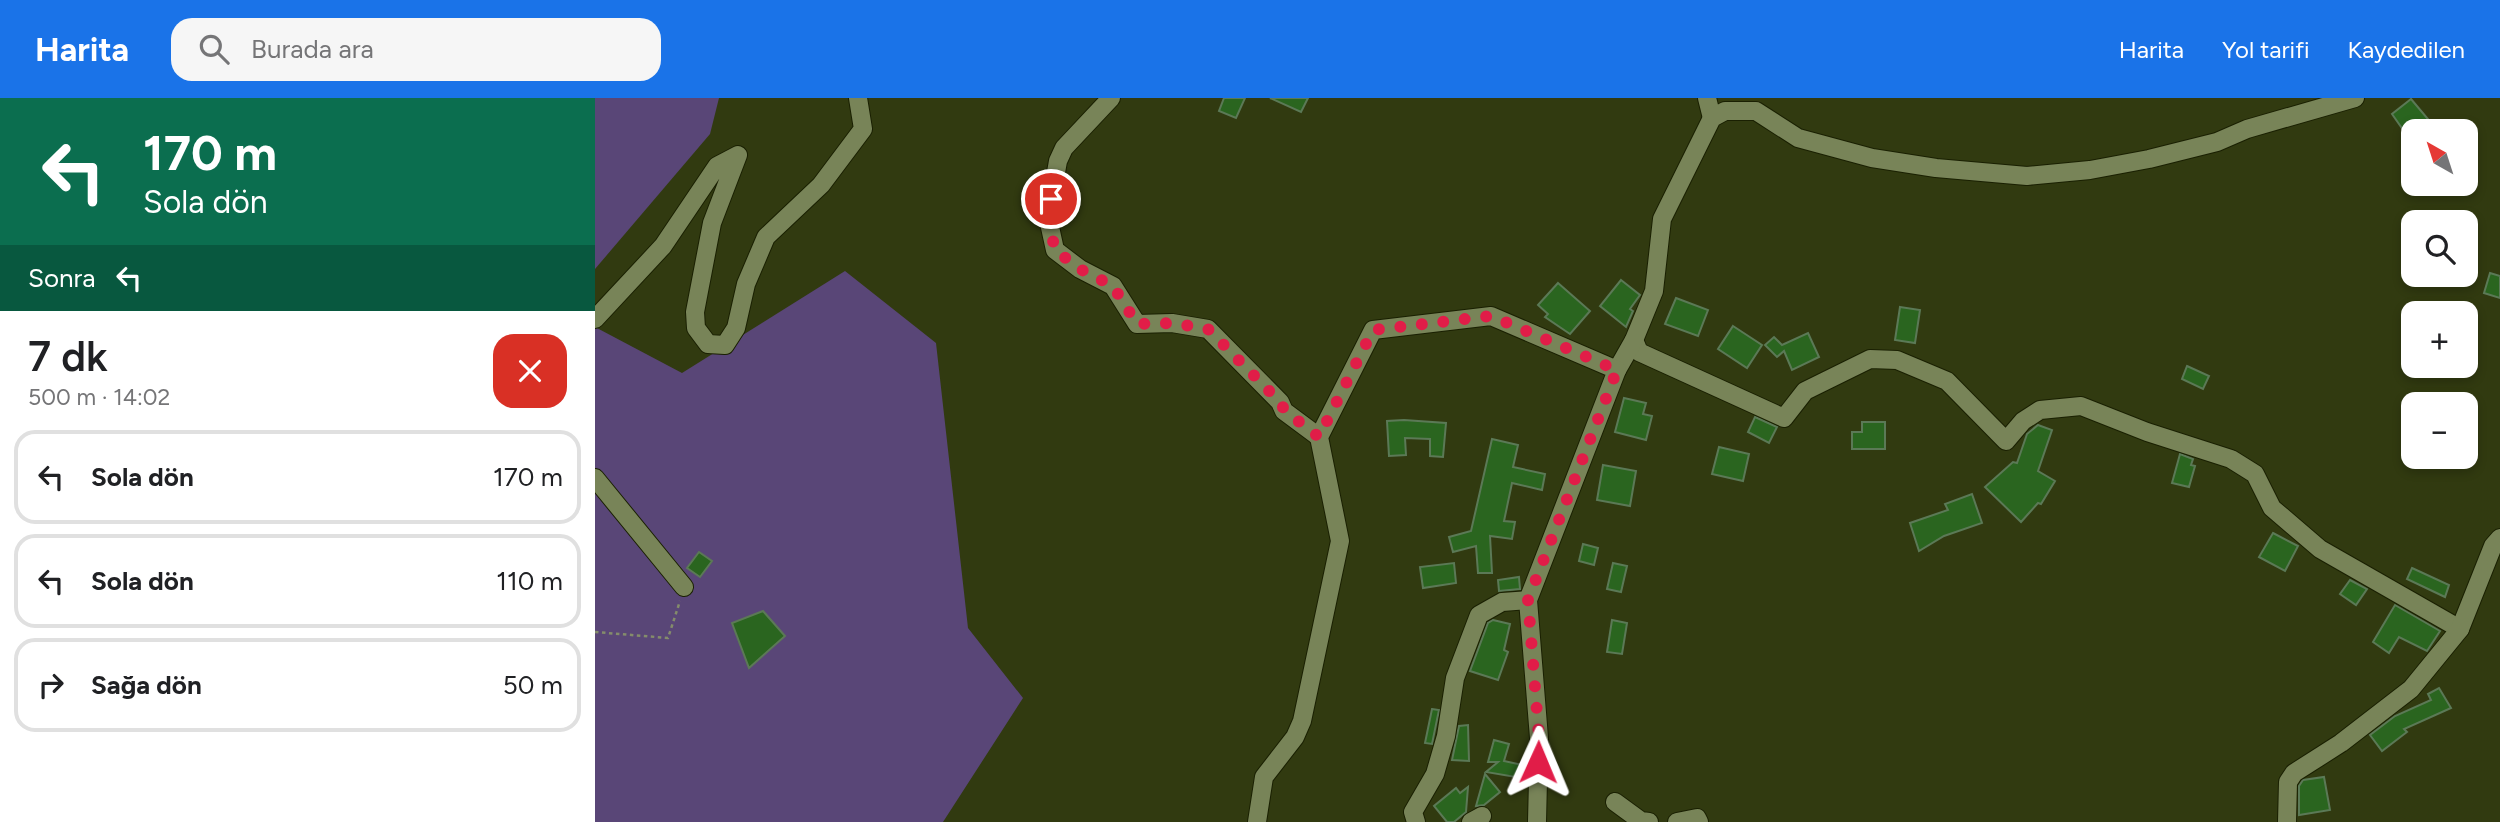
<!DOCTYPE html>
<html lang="tr">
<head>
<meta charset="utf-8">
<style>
  :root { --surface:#fff; --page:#f6f6f6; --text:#202124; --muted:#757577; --line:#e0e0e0; --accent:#1a73e8 }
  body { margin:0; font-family:Figtree,sans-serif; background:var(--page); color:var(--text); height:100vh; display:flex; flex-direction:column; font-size:26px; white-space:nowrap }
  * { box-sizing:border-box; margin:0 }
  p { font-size:23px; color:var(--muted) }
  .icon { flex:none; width:38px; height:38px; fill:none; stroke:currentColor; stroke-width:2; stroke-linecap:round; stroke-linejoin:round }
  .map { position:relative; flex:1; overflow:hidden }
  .sheet { display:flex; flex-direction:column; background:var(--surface); width:595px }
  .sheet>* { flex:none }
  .guide { background:#0b6e4f; color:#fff; overflow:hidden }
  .needle { width:46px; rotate:321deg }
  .fabs { position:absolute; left:1806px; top:21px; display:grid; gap:14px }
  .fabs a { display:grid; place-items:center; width:77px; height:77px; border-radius:14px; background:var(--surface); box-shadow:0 4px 10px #0003; font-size:35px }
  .pin { position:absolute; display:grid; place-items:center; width:60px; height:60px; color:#fff; margin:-30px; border:4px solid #fff; border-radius:50%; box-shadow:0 2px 7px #0007 }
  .me { position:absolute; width:77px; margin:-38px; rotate:1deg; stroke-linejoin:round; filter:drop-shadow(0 0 5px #0008) }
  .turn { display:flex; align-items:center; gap:24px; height:147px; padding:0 28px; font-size:32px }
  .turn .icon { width:91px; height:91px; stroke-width:2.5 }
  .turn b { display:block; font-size:49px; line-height:60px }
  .then { display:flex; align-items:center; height:66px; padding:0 28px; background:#0003; gap:14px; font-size:26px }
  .round { display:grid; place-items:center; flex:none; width:74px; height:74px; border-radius:21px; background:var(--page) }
  .summary { display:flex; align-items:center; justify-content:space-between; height:119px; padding:0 28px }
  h1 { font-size:42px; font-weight:600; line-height:52px }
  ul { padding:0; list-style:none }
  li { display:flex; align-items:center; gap:21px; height:94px; margin:0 14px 10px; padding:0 14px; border:4px solid var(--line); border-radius:21px }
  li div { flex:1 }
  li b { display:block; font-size:26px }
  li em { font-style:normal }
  header { display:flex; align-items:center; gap:42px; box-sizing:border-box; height:98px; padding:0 35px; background:var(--accent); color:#fff }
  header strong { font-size:33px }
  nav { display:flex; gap:38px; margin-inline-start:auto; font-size:24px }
  .search { width:490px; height:63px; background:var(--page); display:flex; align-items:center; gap:18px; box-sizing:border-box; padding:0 24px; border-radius:21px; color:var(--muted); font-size:26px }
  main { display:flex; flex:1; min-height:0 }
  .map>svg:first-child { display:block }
</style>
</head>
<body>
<header>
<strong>Harita</strong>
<div class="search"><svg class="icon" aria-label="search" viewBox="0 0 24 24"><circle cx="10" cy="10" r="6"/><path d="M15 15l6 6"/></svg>Burada ara</div>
<nav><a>Harita</a><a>Yol tarifi</a><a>Kaydedilen</a></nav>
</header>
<main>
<section class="sheet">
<div class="guide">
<div class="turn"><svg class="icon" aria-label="left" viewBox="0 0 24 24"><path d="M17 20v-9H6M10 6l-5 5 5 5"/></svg><div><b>170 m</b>Sola dön</div></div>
<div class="then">Sonra<svg class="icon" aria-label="left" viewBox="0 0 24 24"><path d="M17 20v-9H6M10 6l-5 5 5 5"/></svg></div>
</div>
<div class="summary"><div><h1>7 dk</h1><p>500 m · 14:02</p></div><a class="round" style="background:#d93025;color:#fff"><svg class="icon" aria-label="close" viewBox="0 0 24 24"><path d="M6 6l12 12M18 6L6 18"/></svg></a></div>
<ul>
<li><svg class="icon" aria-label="left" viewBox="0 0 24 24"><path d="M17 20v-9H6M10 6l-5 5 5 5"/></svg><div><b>Sola dön</b></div><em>170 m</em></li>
<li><svg class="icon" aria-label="left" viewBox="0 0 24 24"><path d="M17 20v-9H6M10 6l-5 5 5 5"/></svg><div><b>Sola dön</b></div><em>110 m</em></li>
<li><svg class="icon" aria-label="right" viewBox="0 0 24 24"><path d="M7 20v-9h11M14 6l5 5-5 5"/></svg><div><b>Sağa dön</b></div><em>50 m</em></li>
</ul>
</section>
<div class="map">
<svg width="1905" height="724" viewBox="0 0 1905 724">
  <rect width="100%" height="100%" fill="#313a10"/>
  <g fill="#594677">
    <polygon points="0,0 124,0 115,36 0,171"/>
    <polygon points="250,173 341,245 373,530 428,600 348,724 0,724 0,229 87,275"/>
  </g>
  <g fill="#2a651f" stroke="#5b7956" stroke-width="2">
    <polygon points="629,0 650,0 641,20 624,13"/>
    <polygon points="675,0 713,0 706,14"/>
    <polygon points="1816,1 1843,33 1818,33 1818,46 1797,16"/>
    <polygon points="1895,175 1905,178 1905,200 1889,195"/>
    <polygon points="1026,182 1045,197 1035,211 1038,213 1031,229 1005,208"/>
    <polygon points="963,185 995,213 975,236 950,219 953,216 943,207"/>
    <polygon points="1081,200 1113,212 1103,238 1070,226"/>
    <polygon points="1305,209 1325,212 1320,245 1300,242"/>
    <polygon points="1138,228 1167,247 1152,270 1123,251"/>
    <polygon points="1213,235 1224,259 1197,272 1189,253 1182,259 1170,247 1179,239 1187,247"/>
    <polygon points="1592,268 1614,278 1608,291 1587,281"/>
    <polygon points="1029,300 1051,305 1048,316 1057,318 1051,342 1020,334"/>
    <polygon points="1160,319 1182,329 1174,345 1153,334"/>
    <polygon points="809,322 851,325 848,359 835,358 835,341 810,340 811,357 794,358 792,323"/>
    <polygon points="1267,324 1290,324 1290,351 1257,351 1257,334 1267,334"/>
    <polygon points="1443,327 1457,332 1443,373 1460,383 1446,406 1443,405 1426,424 1390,389 1418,364 1422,365 1432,336"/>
    <polygon points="897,341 923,347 918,369 950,376 947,392 917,385 909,423 920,424 917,441 895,438 897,475 883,475 881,448 858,454 854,439 876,433"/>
    <polygon points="1124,349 1154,356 1148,383 1117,376"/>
    <polygon points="1585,356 1598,361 1596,367 1600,368 1594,389 1577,385"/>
    <polygon points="1008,367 1041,373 1035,408 1002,402"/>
    <polygon points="1377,396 1387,425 1349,438 1324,453 1315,425 1353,412 1350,406"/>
    <polygon points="1678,435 1703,448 1690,473 1664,459"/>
    <polygon points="988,446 1003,450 999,467 984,463"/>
    <polygon points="104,454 117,463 105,479 92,470"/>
    <polygon points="859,465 861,485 828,490 825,469"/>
    <polygon points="1018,465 1032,468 1026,494 1012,491"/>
    <polygon points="1817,470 1854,487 1850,499 1812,481"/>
    <polygon points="924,479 925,491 904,493 903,482"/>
    <polygon points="1755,482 1772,491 1761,507 1745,496"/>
    <polygon points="1800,507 1845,533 1832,553 1804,539 1794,555 1778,544"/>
    <polygon points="168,513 190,538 154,570 137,525"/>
    <polygon points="898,522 915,526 909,552 913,554 903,582 875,573 893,525"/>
    <polygon points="1017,522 1032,525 1027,556 1012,554"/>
    <polygon points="1844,590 1856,610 1809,631 1812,634 1787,653 1775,637 1800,618 1836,602 1833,596"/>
    <polygon points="837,611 844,612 837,646 830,645"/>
    <polygon points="873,627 874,663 857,662 864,628"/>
    <polygon points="899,642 914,646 909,663 932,668 932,681 891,674 903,664 893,664"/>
    <polygon points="890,676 905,694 889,707 881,708"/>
    <polygon points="1729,679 1735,712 1704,717 1704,688 1708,682"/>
    <polygon points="873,689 871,714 859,724 852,724 839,708 861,690 865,695"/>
  </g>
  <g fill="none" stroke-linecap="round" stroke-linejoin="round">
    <g stroke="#1a2002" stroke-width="20">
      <g id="street">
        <polyline points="516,0 469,50 463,63 453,120 460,152 485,171 518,188 542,226 577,225 613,231 685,304 689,313 724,339"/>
        <polyline points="1112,0 1117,20"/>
        <polyline points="0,221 68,148 122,68 143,57 117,125 100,214 101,230 113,246 130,247 141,230 151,186 171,139 226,87 268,31 263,0"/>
        <polyline points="1039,242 1044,254 1189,320 1210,293 1275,261 1302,262 1352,283 1411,343 1428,323 1445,312 1486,308 1552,334 1636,361 1660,376 1677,410 1725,451 1865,531"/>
        <polyline points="1022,272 1039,242 1059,193 1067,121 1117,20 1130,13 1161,13 1203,40 1277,60 1341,70 1432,78 1495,72 1554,61 1622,44 1652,31 1760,0"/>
        <polyline points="0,380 89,489"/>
        <polyline points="1020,704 1046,723 1054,724"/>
        <polyline points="662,724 669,679 700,639 707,623 745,443 724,339 778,232 896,218 1022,272 933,502 944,640 942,724"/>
        <polyline points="821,724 818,714 840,676 851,638 860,580 884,517 907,504 933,502"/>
        <polyline points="876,724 887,718"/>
        <polyline points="1082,724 1102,720 1104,724"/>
        <polyline points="1692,724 1693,684 1699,675 1746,645 1816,591 1865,531 1898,448 1905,440"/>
      </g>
    </g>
    <polyline stroke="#848c6b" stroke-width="2.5" stroke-dasharray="3.5 3.5" stroke-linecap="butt" points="0,534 73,540 85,503"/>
    <use href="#street" stroke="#788458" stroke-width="18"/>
  </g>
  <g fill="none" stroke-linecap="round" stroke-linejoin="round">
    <polyline stroke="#e11d48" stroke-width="12" stroke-dasharray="0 21.6" points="456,101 453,120 460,152 485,171 518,188 542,226 577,225 613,231 685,304 690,313 724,339 778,232 896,218 1022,272 933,502 944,640 943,664"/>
  </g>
</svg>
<div class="fabs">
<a><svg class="needle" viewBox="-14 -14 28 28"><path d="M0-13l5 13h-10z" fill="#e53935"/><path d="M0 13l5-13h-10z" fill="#757577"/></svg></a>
<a><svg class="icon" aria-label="search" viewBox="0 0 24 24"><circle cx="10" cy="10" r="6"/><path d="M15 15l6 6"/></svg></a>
<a>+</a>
<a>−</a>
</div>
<div class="pin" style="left:456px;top:101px;background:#d93025"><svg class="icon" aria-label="arrive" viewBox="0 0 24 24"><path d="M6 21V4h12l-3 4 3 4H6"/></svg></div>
<svg class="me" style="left:943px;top:664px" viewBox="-20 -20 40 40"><path d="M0-17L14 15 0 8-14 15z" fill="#e11d48" stroke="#fff" stroke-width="4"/></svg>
</div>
</main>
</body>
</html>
